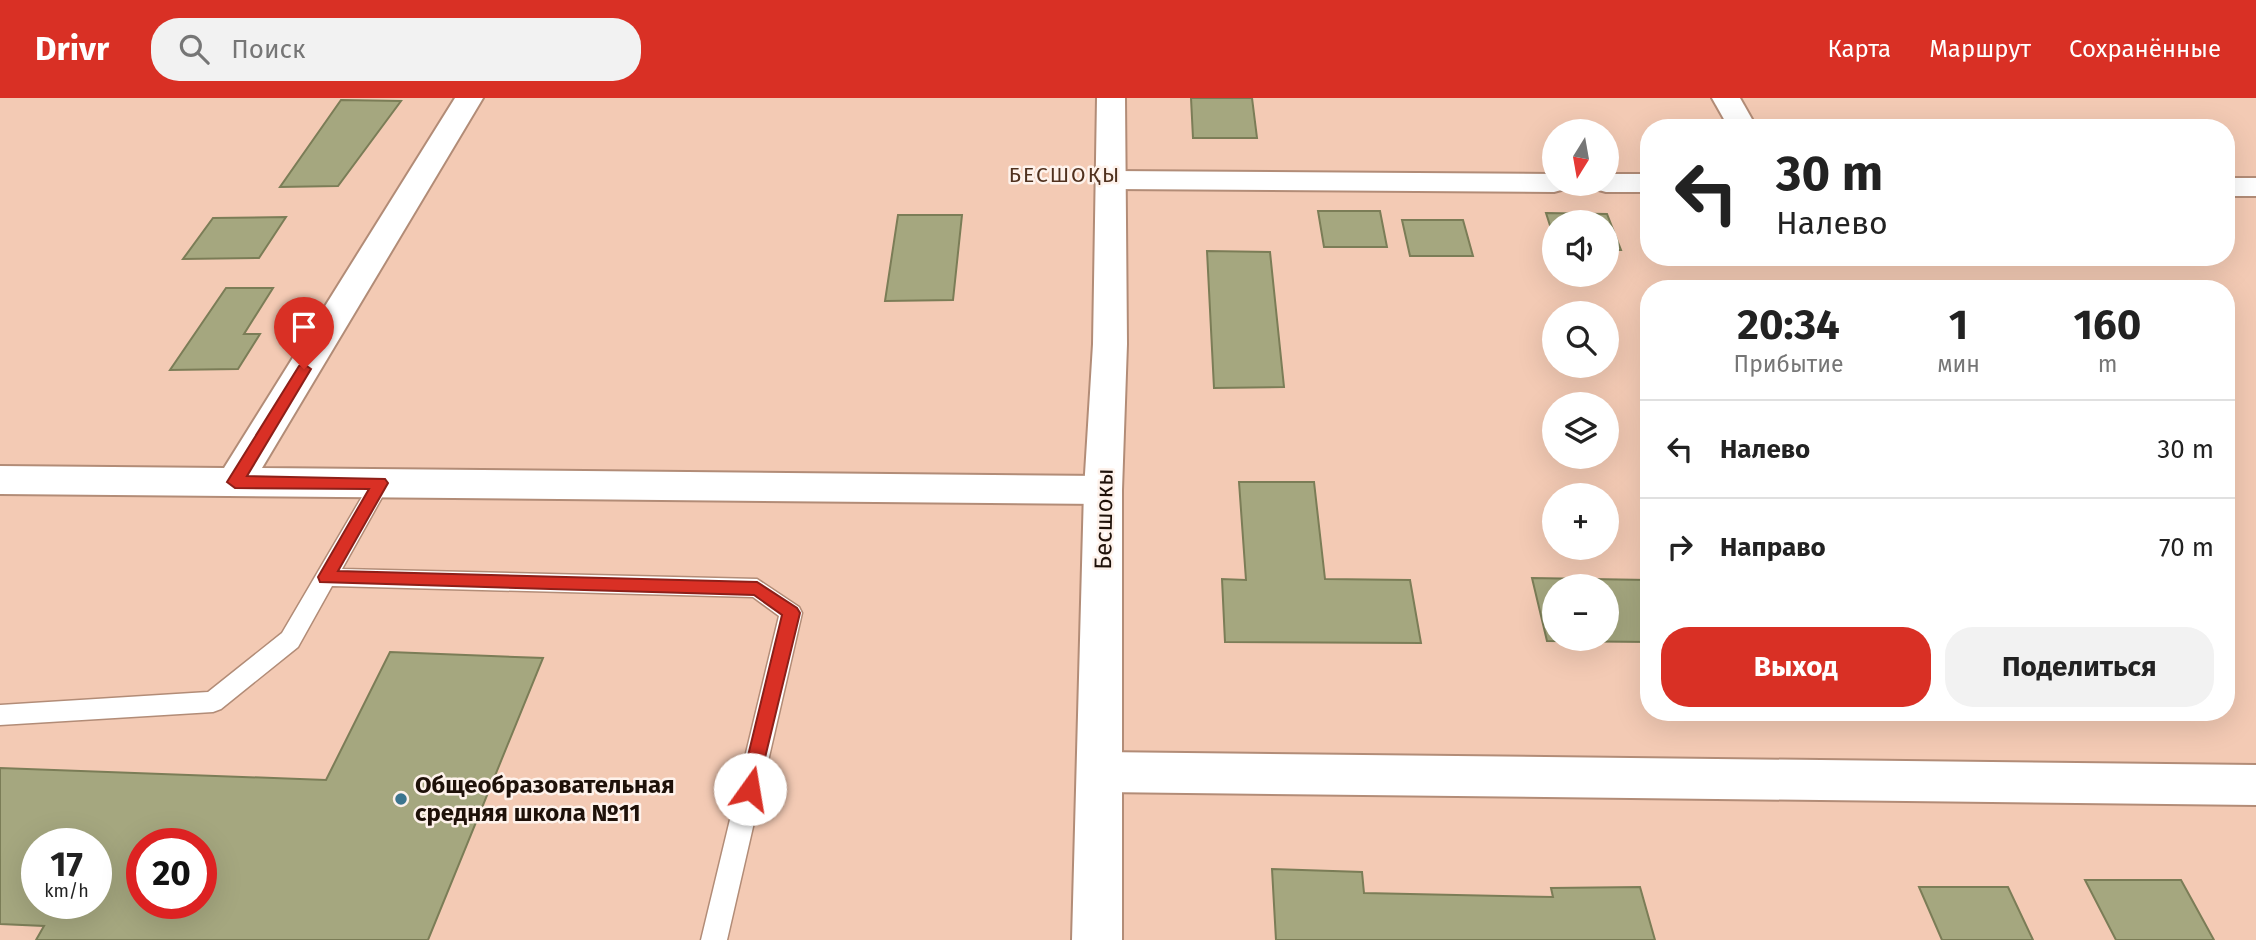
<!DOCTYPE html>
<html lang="ru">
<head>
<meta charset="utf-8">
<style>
  :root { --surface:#fff; --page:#f2f2f2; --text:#222; --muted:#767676; --line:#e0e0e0; --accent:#d93025 }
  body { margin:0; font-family:"Fira Sans",sans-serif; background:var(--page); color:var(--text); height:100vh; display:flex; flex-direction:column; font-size:26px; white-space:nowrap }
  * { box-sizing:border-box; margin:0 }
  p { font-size:23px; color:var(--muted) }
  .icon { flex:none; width:38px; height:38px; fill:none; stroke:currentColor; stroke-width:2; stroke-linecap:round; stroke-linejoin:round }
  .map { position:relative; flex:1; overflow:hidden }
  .sheet { position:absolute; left:1640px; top:182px; width:595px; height:441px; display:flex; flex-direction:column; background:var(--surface); border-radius:28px; box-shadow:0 7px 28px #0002 }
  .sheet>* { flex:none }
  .top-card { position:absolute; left:1640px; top:21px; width:595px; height:147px; border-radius:28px; box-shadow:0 7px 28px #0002; background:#fff; color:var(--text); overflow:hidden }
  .needle { width:46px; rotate:191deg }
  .fabs { position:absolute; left:1542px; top:21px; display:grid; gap:14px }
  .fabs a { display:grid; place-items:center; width:77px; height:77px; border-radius:50%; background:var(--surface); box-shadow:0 7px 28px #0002; font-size:35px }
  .speed { position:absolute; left:21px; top:730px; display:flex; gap:14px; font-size:35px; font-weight:700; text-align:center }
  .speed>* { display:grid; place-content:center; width:91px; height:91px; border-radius:50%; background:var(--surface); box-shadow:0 7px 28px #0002; line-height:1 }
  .speed small { font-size:18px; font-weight:400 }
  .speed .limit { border:10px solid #d22; background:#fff; color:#111 }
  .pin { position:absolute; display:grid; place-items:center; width:60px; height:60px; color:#fff; margin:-72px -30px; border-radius:50% 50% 50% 0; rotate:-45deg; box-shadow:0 0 7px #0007 }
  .pin .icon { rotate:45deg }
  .me { position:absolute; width:77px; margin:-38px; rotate:13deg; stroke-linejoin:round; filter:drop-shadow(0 0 5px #0008) }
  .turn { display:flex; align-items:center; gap:24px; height:147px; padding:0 21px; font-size:32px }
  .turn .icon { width:91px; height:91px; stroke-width:2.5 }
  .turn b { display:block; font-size:49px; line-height:60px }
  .eta { display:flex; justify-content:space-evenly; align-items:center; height:119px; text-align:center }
  .eta b { font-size:42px; font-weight:700; line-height:49px }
  .cta { display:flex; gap:14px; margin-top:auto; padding:14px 21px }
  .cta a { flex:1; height:80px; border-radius:28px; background:var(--accent); color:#fff; font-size:28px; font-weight:700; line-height:80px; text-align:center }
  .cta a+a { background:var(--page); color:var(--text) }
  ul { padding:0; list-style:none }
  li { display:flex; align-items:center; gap:21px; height:98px; padding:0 21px; border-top:2px solid var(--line) }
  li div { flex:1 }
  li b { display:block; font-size:26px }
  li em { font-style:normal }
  header { display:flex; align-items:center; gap:42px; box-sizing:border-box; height:98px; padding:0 35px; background:var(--accent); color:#fff }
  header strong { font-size:33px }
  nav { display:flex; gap:38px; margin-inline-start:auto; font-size:24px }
  .search { width:490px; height:63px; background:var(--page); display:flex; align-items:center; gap:18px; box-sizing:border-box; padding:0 24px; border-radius:28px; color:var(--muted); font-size:26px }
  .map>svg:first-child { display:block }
</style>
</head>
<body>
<header>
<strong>Drivr</strong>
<div class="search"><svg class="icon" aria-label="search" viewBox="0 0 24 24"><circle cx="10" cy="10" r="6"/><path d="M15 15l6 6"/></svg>Поиск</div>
<nav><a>Карта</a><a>Маршрут</a><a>Сохранённые</a></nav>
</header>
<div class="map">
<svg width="2256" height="842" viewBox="0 0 2256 842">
  <rect width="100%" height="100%" fill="#f3cab4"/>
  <g fill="#a5a77f" stroke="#7b7d57" stroke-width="2" fill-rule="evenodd">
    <polygon points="1191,0 1252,0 1257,40 1193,40"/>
    <polygon points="341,2 401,3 338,88 280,89"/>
    <polygon points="1318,113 1380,113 1387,149 1324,149"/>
    <polygon points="1546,115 1607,116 1621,152 1606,152 1606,124 1554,124 1554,140"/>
    <polygon points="898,117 962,117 953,202 885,203"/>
    <polygon points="286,119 259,160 183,161 213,120"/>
    <polygon points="1402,122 1463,122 1473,158 1410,158"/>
    <polygon points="1207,153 1270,154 1284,289 1214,290"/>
    <polygon points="226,190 273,190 244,236 260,236 238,271 170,272"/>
    <polygon points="1239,384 1314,384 1325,481 1410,482 1421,545 1225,544 1222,481 1246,482"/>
    <path d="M 1532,480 L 1648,482 L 1648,544 L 1547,543 ZM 1554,488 L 1606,488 L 1606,541 L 1554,541 Z"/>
    <path d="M 390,554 L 543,560 L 428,842 L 36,842 L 44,828 L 0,826 L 0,670 L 326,682 ZM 37,746 L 96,746 L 96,805 L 37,805 ZM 142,746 L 201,746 L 201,805 L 142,805 Z"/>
    <polygon points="1272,771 1362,774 1364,795 1553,799 1551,790 1640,789 1655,842 1276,842"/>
    <polygon points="2085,782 2181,782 2214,842 2116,842"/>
    <polygon points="1919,789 2008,789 2033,842 1942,842"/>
  </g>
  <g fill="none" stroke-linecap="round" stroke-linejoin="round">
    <g stroke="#b28c77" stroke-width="3">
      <polygon id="service" points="380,377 387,380 390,385 342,471 757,481 799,509 802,515 727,842 701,842 779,518 753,499 332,488 298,549 221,611 213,614 0,627 0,607 208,594 282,535 373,380"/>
    </g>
    <g stroke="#b28c77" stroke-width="4">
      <g id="minor">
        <polygon points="455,0 483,0 262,370 1103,378 1116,382 1122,392 1116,402 1103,406 0,396 0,368 224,370"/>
        <polygon points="1712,0 1740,0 1757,30 1729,30"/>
        <polygon points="1112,73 1554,76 1554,86 1568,86 1565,91 1554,94 1112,91 1101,88 1097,82 1101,76"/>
        <polygon points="1606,76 1648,76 1648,94 1606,94 1595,91 1592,86 1606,86"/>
        <rect x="2226" y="80" width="30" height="18"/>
        <polygon points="1101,654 2256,667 2256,707 1101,694 1085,688 1078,674 1085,660"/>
      </g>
    </g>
    <g stroke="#b28c77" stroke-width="4">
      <polygon id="tertiary" points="1097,0 1125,0 1127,246 1122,392 1122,842 1072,842 1084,392 1093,246"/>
    </g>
    <use href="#service" fill="#fff" fill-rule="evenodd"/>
    <use href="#minor" fill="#fff" fill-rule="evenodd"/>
    <use href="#tertiary" fill="#fff" fill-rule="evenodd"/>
  </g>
  <polygon fill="#d93025" stroke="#8d1f18" stroke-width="2" points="304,266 311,271 247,378 385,381 388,385 338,473 757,484 797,510 800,515 756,697 750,700 743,697 740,691 782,517 754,497 320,484 318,479 369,391 235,390 227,384 299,268"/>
  <circle fill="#3c758f" stroke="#fef2eb" stroke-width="2.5" cx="401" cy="701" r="7"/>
  <g text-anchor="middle" stroke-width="5" stroke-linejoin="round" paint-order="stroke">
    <g font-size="21" letter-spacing="2" fill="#50311e" stroke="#fef2eb">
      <text x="1065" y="84">БЕСШОҚЫ</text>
    </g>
    <g font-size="24" fill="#1e1109" stroke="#fef2eb">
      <text transform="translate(1104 421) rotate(-89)" y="8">Бесшокы</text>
    </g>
    <g font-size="24" font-weight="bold" fill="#1e1109" stroke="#fef2eb" text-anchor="start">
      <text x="415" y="695">Общеобразовательная<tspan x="415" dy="28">средняя школа №11</tspan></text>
    </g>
  </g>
</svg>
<div class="fabs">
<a><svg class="needle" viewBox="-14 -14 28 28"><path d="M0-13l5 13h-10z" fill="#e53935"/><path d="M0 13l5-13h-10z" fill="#767676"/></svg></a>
<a><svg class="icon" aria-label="sound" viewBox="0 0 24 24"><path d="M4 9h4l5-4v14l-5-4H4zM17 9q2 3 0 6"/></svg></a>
<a><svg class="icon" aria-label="search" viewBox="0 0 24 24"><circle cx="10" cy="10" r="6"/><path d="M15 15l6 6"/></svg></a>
<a><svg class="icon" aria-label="layers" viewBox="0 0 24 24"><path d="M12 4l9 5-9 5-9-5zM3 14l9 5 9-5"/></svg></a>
<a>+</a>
<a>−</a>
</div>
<div class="speed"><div>17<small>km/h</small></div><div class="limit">20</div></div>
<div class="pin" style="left:304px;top:271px;background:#d93025"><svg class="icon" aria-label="arrive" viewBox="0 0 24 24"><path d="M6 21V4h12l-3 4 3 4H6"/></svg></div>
<svg class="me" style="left:750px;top:691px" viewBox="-20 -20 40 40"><circle r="19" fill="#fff"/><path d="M0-13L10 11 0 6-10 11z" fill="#d93025"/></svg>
<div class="top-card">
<div class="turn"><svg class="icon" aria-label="left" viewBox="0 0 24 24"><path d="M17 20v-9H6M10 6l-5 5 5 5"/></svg><div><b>30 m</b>Налево</div></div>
</div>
<section class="sheet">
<div class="eta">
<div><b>20:34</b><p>Прибытие</p></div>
<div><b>1</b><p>мин</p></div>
<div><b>160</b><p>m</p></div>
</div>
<ul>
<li><svg class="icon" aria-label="left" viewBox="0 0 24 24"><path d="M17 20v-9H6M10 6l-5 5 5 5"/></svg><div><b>Налево</b></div><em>30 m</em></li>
<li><svg class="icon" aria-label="right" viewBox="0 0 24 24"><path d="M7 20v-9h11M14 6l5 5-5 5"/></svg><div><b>Направо</b></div><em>70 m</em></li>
</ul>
<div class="cta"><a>Выход</a><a>Поделиться</a></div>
</section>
</div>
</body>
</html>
